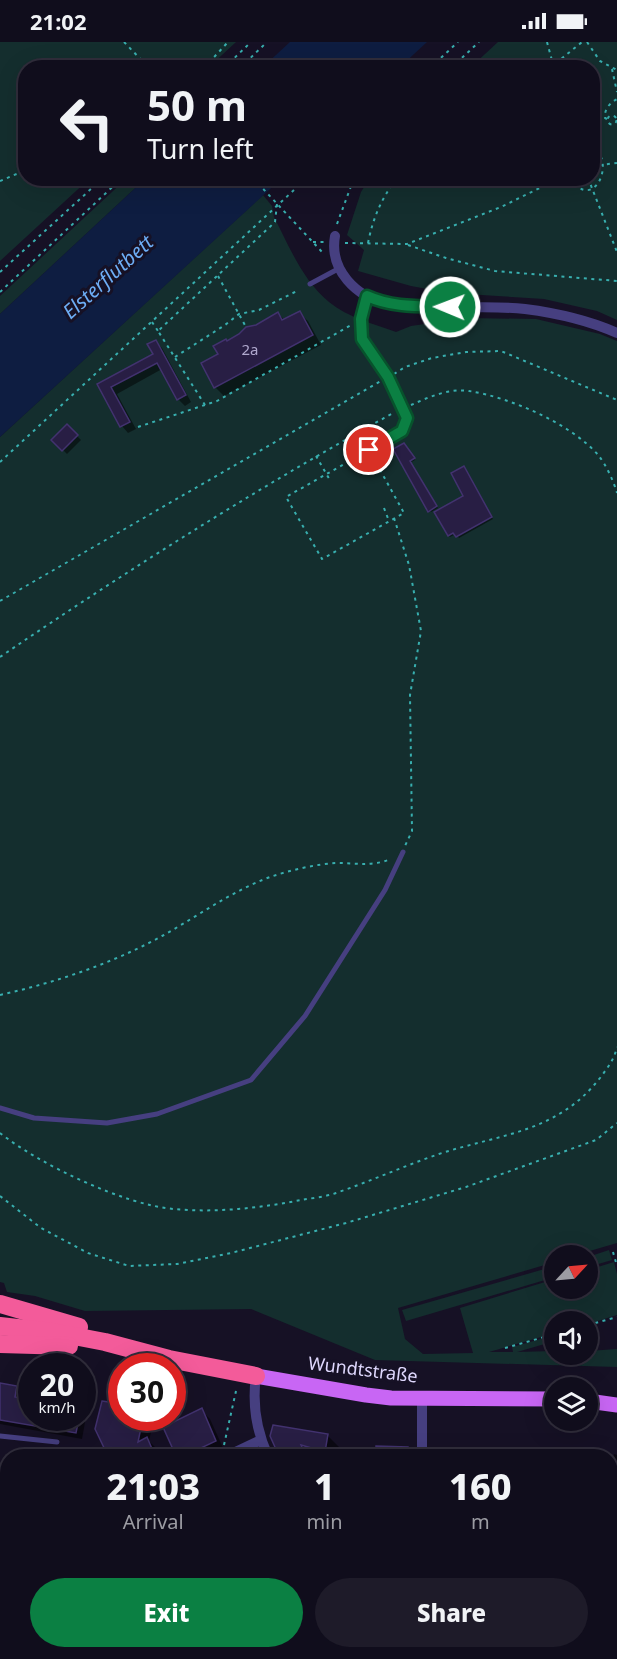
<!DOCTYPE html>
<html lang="en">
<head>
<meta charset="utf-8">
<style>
  :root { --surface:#100d1c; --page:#1e1b29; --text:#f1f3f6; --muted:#9c9ca3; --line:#302d3b; --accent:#0b8043 }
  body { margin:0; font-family:"Noto Sans",sans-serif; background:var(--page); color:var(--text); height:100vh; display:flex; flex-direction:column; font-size:22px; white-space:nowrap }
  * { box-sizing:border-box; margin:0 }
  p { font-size:20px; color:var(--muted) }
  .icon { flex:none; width:33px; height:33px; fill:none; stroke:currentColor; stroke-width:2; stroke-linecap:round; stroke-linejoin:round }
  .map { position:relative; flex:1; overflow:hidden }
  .panel { position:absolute; left:0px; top:1407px; width:618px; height:210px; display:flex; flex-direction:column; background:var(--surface); border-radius:24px 24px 0 0; box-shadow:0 6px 24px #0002,0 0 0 2px var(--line) }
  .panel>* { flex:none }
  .guide { position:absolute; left:18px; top:18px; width:582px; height:126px; border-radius:24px; box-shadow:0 6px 24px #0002,0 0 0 2px var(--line); background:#100d1c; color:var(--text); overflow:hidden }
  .needle { width:39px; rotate:64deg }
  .fabs { position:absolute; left:544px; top:1203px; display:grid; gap:12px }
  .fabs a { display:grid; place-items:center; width:54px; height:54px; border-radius:50%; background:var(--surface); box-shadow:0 6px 24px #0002,0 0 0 2px var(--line); font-size:30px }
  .speed { position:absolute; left:18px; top:1311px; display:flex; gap:12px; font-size:30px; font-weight:700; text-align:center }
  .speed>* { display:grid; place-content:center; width:78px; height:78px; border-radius:50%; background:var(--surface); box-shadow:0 6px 24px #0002,0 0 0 2px var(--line); line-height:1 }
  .speed small { font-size:15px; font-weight:400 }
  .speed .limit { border:9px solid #d22; background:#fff; color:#111 }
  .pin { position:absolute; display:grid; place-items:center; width:51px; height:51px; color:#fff; margin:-26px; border:3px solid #fff; border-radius:50%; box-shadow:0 2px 6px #0007 }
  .me { position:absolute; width:66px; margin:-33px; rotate:271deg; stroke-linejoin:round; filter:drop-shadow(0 0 4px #0008) }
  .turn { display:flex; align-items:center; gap:21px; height:126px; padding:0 30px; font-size:27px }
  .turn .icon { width:78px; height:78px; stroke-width:2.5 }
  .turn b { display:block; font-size:42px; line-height:51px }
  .eta { display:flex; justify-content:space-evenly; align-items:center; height:102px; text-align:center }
  .eta b { font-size:36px; font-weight:800; line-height:42px }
  .action { display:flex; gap:12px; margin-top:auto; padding:12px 30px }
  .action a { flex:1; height:69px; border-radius:36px; background:var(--accent); color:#fff; font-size:24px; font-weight:800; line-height:69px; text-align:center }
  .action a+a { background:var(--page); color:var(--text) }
  .status { display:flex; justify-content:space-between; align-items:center; height:42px; padding:0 30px; background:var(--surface); direction:ltr }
  .status svg { height:16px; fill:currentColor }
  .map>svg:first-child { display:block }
</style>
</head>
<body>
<div class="status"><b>21:02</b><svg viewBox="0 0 49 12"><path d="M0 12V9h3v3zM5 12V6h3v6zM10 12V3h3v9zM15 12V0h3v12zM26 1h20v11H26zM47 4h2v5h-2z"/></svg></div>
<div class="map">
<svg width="617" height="1617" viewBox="0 0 617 1617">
  <rect width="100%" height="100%" fill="#161125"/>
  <g fill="#142e2e">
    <polygon points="0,0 236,0 209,25 26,26 26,136 89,137 0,219"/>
    <polygon points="498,0 617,0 617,278 597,269 544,257 449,251 411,244 358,229 364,208 347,193 361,150 369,137 592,136 592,26 471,25"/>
    <polygon points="126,137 145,137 0,272 0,254"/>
    <path d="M 263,153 L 272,164 L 274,175 C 289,204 303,239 329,260 C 347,275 374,282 396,290 L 411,284 L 466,276 L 536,277 L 600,292 L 617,299 L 617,1201 L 576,1213 L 555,1214 L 555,1220 L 398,1266 L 405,1297 L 423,1312 L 473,1311 L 460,1266 L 555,1237 L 555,1246 L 588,1246 L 588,1228 L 614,1220 L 617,1232 L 617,1273 L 588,1282 L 588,1280 L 555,1280 L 555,1291 L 489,1310 L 513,1310 L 512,1305 L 555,1293 L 555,1299 L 517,1310 L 555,1309 L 555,1312 L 588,1312 L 588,1309 L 617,1307 L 617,1325 L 375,1318 L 251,1267 L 85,1269 L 35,1254 L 7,1250 L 4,1241 L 0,1240 L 0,395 Z"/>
    <polygon points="609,1208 612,1218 588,1225 588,1215"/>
    <polygon points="555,1224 555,1235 406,1279 402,1268"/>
    <polygon points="7,1602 8,1610 60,1610 42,1617 7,1617 2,1604"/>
  </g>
  <g fill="#0e1d41">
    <polygon points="290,0 427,0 400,25 263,25"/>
    <polygon points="145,137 281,137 0,395 0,272"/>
  </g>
  <g fill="#0007">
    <polygon points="299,271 308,279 321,303 224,354 215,345 220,313 227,301 278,272 285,278"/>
    <polygon points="156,300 162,306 191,360 185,364 178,357 162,327 117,352 136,387 128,391 122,384 99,342 155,312"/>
    <polygon points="67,384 81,398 67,412 53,398"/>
    <polygon points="405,404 415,418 410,421 438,466 431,470 395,407"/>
    <polygon points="465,428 493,477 459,496 456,492 450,495 449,494 465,454"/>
    <polygon points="0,1343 16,1346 23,1352 22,1358 32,1376 82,1376 82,1358 88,1364 82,1397 0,1382"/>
    <polygon points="201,1368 210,1377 224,1408 211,1414 178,1414 165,1386"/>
    <polygon points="122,1376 152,1376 154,1377 149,1399 156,1406 159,1414 109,1414 97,1387"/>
    <polygon points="274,1385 328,1394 340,1406 339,1414 281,1414 272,1394"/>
    <polygon points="377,1406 408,1406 416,1414 377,1414"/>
    <polygon points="548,1407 565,1410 570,1408 573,1411 591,1412 594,1414 527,1414 528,1409 547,1409"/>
    <polygon points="443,1410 455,1412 508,1411 512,1414 443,1414"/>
    <polygon points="614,1412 617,1413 617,1445 612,1440"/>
    <polygon points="610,1464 617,1465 617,1497 610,1497"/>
    <polygon points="8,1471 8,1512 0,1515 0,1475"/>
    <polygon points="617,1530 617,1572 610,1574 610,1532"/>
    <polygon points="8,1544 8,1586 0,1589 0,1547"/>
    <polygon points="617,1588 617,1617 528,1617 552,1610 610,1610 610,1591"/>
    <polygon points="82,1610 108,1610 111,1617 85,1617"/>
    <polygon points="199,1610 226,1610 208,1617 181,1617"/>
    <polygon points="296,1610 315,1610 318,1617 298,1617"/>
    <polygon points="363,1610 500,1610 477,1617 366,1617"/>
  </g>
  <g fill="#281e44" stroke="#42326f" stroke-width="1.5">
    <polygon points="300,269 313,293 214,346 201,321 218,312 213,304 226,297 227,299 239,292 246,285 256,283 278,270 282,278"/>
    <polygon points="156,298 186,353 177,358 157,321 111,345 130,380 120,385 97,342 153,312 147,302"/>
    <polygon points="67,382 78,393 62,409 51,398"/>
    <polygon points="404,401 415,416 410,419 437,464 428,470 393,407"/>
    <polygon points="464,424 492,475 456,495 453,491 448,494 434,470 463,454 451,431"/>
    <polygon points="0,1341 17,1344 15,1355 32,1358 32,1376 79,1376 76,1391 0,1378"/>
    <polygon points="102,1359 122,1362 122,1376 143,1376 138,1400 147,1395 155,1414 108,1414 95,1387"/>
    <polygon points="202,1366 216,1399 184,1414 176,1414 163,1385"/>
    <polygon points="273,1383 328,1392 325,1410 301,1403 306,1414 279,1414 270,1394"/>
    <polygon points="376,1404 408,1405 408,1414 376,1414"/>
  </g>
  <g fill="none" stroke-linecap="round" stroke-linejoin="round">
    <g stroke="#38afaf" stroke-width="2" stroke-dasharray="3 4.5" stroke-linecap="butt">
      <polyline points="124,0 149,26"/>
      <polyline points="547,0 554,26"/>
      <polyline points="587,0 600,19 617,28"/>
      <polyline points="204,26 228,0"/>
      <polyline points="224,26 251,0"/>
      <polyline points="240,26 267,0"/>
      <polyline points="430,26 458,0"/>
      <polyline points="451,26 479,0"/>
      <polyline points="550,26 582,0"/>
      <polyline points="612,27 617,50"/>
      <circle cx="612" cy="78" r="4.5"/>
      <path d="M 607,77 L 605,76 C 604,67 610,61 617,57"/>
      <polyline points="592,124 617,121"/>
      <polyline points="253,136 323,211"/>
      <polyline points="283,136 293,147"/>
      <polyline points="537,136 542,145"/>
      <path d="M 570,136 C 594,172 617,118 592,105"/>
      <polyline points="588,136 617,210"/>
      <polyline points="0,139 26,128"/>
      <polyline points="337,182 354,136"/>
      <polyline points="313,200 325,200"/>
      <polyline points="345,201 407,202 501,165 560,136"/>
      <path d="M 368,201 C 373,176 381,157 397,136"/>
      <polyline points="408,203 446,216 495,229 617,239"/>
      <polyline points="0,230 103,136"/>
      <polyline points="218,234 246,285"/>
      <polyline points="0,250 122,136"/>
      <polyline points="152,280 158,289"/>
      <polyline points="175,315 225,283 239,272 259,268 297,249"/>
      <polyline points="394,332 405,325 432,316 466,310 501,309 617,358"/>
      <polyline points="205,363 158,289 275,180 277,162"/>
      <path d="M 411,363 C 429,355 449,346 469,349 C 509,355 572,382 599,414 C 606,423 614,440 617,451"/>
      <polyline points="138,385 217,359 353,282"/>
      <polygon points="369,408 404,471 322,517 286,455"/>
      <polyline points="316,414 331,440"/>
      <polyline points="0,420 307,136"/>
      <polyline points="384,466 389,479"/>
      <polyline points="394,476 409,523 421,589 410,653 412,789 405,804"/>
      <polyline points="0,559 381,339"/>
      <path d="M 0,615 C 128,528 259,445 395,370"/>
      <path d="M 0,953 C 57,940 111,922 162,894 C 198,874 232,849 270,835 C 291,828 316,822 337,821 C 359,821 370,825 391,817"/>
      <path d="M 0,1091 C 39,1122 124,1163 174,1167 C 216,1171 260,1166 301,1158 C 312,1156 325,1155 336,1151 C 371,1139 404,1124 439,1112 C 500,1092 557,1091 600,1036 C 608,1025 614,1018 617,1005"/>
      <polyline points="0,1154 41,1186 88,1211 129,1224 177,1222 231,1211 346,1181 466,1145 596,1098 617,1081"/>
      <polyline points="613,1210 617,1224"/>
      <polyline points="588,1283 617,1275"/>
      <polyline points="505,1306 555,1292"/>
      <polyline points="224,1403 236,1349"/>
      <polyline points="204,1414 218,1408"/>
      <polyline points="0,1507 8,1503"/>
      <polyline points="247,1610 246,1615 248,1617"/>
      <polyline points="257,1614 264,1614 277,1610"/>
      <polyline points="229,1617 236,1610"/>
      <polyline points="256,1617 257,1610"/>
    </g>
    <g stroke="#463f80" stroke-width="5">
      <polyline points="310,242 338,227"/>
      <polyline points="367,253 361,277 362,297 388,335 407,376 402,389 369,408"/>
      <polyline points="0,1066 34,1076 107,1081 157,1072 251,1038 305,974 385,848 403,810"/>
      <polyline points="0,1394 57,1400"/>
    </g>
    <g stroke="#463f80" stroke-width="10">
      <path d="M 335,194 C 329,228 356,255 388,262 C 432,270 480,262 525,267 C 556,271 588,278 617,291"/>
      <path d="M 256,1334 C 252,1363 256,1388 268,1414"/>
      <polyline points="422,1356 422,1414"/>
      <polyline points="227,1414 261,1398"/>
      <polyline points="610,1451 617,1452"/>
      <polyline points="0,1522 8,1519"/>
      <polyline points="610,1571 617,1569"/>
      <polyline points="120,1610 123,1617"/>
      <polyline points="348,1610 351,1617"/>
      <polyline points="466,1617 489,1610"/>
    </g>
    <g stroke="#c866f4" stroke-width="15">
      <polyline points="256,1334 366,1353 391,1356 555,1357"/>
      <polyline points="588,1359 617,1363"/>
    </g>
    <g stroke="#f35b9a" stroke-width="18">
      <polyline points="0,1262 79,1285"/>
      <polyline points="0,1284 53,1290 105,1300 169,1317 256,1334"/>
      <polyline points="0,1302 69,1304"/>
    </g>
  </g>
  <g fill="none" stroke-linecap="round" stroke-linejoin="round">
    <g stroke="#07532c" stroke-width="15">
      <path id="route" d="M 369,408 L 402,389 L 407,376 L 388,335 L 362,297 L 361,277 L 367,254 C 393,266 421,264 450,265"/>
    </g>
    <use href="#route" stroke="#0b8043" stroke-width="10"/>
  </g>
  <g text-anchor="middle" stroke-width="6" stroke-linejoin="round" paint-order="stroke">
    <g font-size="15" fill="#b0a9ce">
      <text x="250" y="313">2a</text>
    </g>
    <g font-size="18" fill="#ded7fc" stroke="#161125">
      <text transform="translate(363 1328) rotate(7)" y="6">Wundtstraße</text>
    </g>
    <g font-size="20" font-style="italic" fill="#6dadf5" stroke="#161125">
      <text transform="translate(108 235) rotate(-42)" y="7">Elsterflutbett</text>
    </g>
  </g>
</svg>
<div class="fabs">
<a><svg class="needle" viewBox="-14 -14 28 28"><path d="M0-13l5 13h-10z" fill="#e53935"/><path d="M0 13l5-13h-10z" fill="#9c9ca3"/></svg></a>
<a><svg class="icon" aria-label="sound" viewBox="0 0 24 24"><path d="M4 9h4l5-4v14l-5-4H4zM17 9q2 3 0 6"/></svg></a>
<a><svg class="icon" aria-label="layers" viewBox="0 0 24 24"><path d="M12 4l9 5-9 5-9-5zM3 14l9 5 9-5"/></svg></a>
</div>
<div class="speed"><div>20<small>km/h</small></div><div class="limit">30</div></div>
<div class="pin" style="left:369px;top:408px;background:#d93025"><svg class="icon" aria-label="arrive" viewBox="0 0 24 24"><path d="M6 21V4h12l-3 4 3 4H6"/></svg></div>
<svg class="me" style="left:450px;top:265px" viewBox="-20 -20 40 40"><circle r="17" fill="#0b8043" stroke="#fff" stroke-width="3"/><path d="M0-11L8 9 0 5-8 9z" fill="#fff"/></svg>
<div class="guide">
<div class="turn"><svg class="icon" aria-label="left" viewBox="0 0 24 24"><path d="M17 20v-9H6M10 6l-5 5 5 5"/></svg><div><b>50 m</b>Turn left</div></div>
</div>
<section class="panel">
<div class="eta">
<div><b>21:03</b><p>Arrival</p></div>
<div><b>1</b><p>min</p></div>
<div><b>160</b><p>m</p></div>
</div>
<div class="action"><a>Exit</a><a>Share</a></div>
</section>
</div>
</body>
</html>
